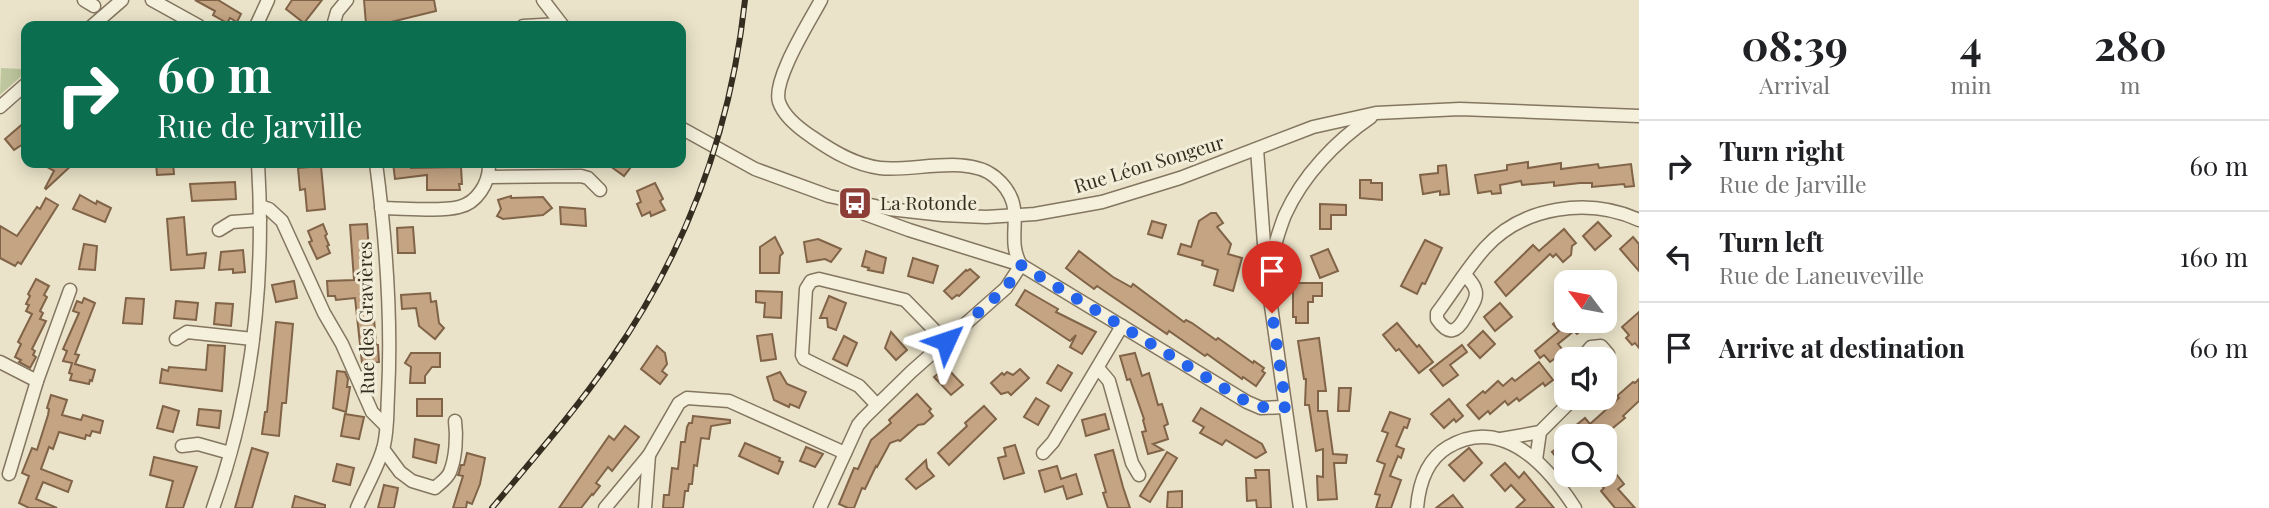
<!DOCTYPE html>
<html lang="en">
<head>
<meta charset="utf-8">
<style>
  :root { --surface:#fff; --page:#f2f2f2; --text:#202124; --muted:#757577; --line:#e0e0e0 }
  body { margin:0; font-family:"Playfair Display",serif; background:var(--page); color:var(--text); height:100vh; display:flex; flex-direction:column; font-size:26px; white-space:nowrap }
  * { box-sizing:border-box; margin:0 }
  p { font-size:23px; color:var(--muted) }
  .icon { flex:none; width:38px; height:38px; fill:none; stroke:currentColor; stroke-width:2; stroke-linecap:round; stroke-linejoin:round }
  .map { position:relative; flex:1; overflow:hidden }
  .panel { display:flex; flex-direction:column; background:var(--surface); width:630px }
  .panel>* { flex:none }
  .banner { position:absolute; left:21px; top:21px; width:665px; height:147px; border-radius:14px; box-shadow:0 4px 18px #0003; background:#0b6e4f; color:#fff; overflow:hidden }
  .needle { width:46px; rotate:302deg }
  .tools { position:absolute; left:1554px; top:270px; display:grid; gap:14px }
  .tools a { display:grid; place-items:center; width:63px; height:63px; border-radius:14px; background:var(--surface); box-shadow:0 4px 18px #0003; font-size:35px }
  .pin { position:absolute; display:grid; place-items:center; width:60px; height:60px; color:#fff; margin:-72px -30px; border-radius:50% 50% 50% 0; rotate:-45deg; box-shadow:0 0 7px #0007 }
  .pin .icon { rotate:45deg }
  .me { position:absolute; width:77px; margin:-38px; rotate:48deg; stroke-linejoin:round; filter:drop-shadow(0 0 5px #0008) }
  .turn { display:flex; align-items:center; gap:24px; height:147px; padding:0 21px; font-size:32px }
  .turn .icon { width:91px; height:91px; stroke-width:2.5 }
  .turn b { display:block; font-size:49px; line-height:60px }
  .eta { display:flex; justify-content:space-evenly; align-items:center; height:119px; text-align:center }
  .eta b { font-size:42px; font-weight:700; line-height:49px }
  ul { padding:0; list-style:none }
  li { display:flex; align-items:center; gap:21px; height:91px; padding:0 21px; border-top:2px solid var(--line) }
  li div { flex:1 }
  li b { display:block; font-size:26px }
  li em { font-style:normal }
  main { display:flex; flex:1; min-height:0 }
  .map>svg:first-child { display:block }
</style>
</head>
<body>
<main>
<div class="map">
<svg width="1639" height="508" viewBox="0 0 1639 508">
  <rect width="100%" height="100%" fill="#eae3c9"/>
  <polygon fill="#bec79e" points="1,68 21,69 26,72 0,95"/>
  <g fill="#c4a483" stroke="#816448" stroke-width="2">
    <polygon points="195,0 218,0 241,14 237,22 230,18 227,23 213,15 215,11"/>
    <polygon points="292,0 322,0 304,23 286,9"/>
    <polygon points="364,0 434,0 436,11 391,22 366,24"/>
    <polygon points="26,121 26,142 14,150 5,139"/>
    <polygon points="1528,162 1528,168 1561,163 1561,169 1598,164 1599,168 1631,164 1634,186 1625,187 1624,184 1592,187 1592,183 1580,183 1554,186 1554,182 1522,185 1521,181 1500,185 1501,193 1492,194 1491,191 1478,193 1475,175 1507,170 1507,165"/>
    <polygon points="40,163 74,163 46,189 45,188 54,171"/>
    <polygon points="156,163 173,163 174,174 157,175"/>
    <polygon points="393,163 410,163 411,168 461,167 462,184 459,184 460,190 427,190 427,175 395,179"/>
    <polygon points="606,163 634,163 624,176"/>
    <polygon points="1446,165 1449,194 1440,195 1440,191 1423,194 1420,175 1438,173 1438,166"/>
    <polygon points="321,166 325,209 307,211 305,189 300,190 298,168"/>
    <polygon points="1360,180 1371,180 1371,183 1382,183 1382,200 1360,198"/>
    <polygon points="235,182 236,199 192,201 190,184"/>
    <polygon points="655,183 663,199 660,201 665,210 651,216 650,212 642,216 637,204 641,202 637,191"/>
    <polygon points="80,195 96,204 97,201 111,208 105,222 73,209"/>
    <polygon points="511,196 511,198 543,197 552,208 543,215 503,219 497,216 501,209 498,200"/>
    <polygon points="46,198 58,205 21,264 18,262 15,266 0,258 0,226 17,236 37,207 40,209"/>
    <polygon points="1320,204 1346,205 1346,215 1331,215 1331,229 1320,229"/>
    <polygon points="560,207 585,209 586,226 561,224"/>
    <polygon points="1211,213 1216,213 1223,223 1217,227 1231,244 1228,254 1242,258 1233,291 1214,285 1218,270 1202,265 1203,261 1178,254 1181,244 1191,247 1199,221"/>
    <polygon points="184,217 187,255 206,253 204,268 171,270 167,219"/>
    <polygon points="1152,221 1166,225 1162,238 1148,234"/>
    <polygon points="1598,222 1611,236 1595,250 1583,236"/>
    <polygon points="323,224 327,234 325,236 329,245 327,246 330,253 317,259 309,242 312,241 308,231"/>
    <polygon points="367,224 376,345 378,345 379,362 362,363 355,298 336,300 335,296 328,296 327,281 354,280 350,225"/>
    <polygon points="413,227 415,253 398,253 397,228"/>
    <polygon points="1564,229 1576,243 1572,246 1571,255 1563,262 1556,254 1553,257 1550,254 1506,296 1495,282 1533,245 1539,251"/>
    <polygon points="775,237 783,253 780,256 779,273 760,273 760,247"/>
    <polygon points="1633,237 1639,244 1639,271 1620,249"/>
    <polygon points="818,239 841,249 831,262 825,259 807,262 804,242"/>
    <polygon points="1425,240 1442,248 1425,284 1422,283 1417,294 1401,286"/>
    <polygon points="84,244 97,246 95,270 79,269"/>
    <polygon points="1328,249 1338,271 1320,278 1311,256"/>
    <polygon points="243,250 245,272 233,273 233,269 219,270 221,252"/>
    <polygon points="866,251 886,258 883,273 868,270 869,268 862,266"/>
    <polygon points="1079,251 1113,277 1131,287 1133,284 1184,322 1186,320 1192,323 1216,340 1218,338 1253,363 1254,361 1264,368 1262,371 1265,373 1256,386 1243,377 1242,379 1207,354 1205,356 1169,331 1167,334 1097,286 1094,289 1071,272 1066,268"/>
    <polygon points="913,258 938,266 933,283 908,276"/>
    <polygon points="970,269 979,277 959,296 957,295 952,299 944,291 966,270 967,271"/>
    <polygon points="36,279 49,286 44,295 47,297 40,311 43,313 40,319 46,321 32,349 35,351 33,355 36,357 30,368 19,362 21,360 15,357 21,344 18,342 32,314 26,311 29,305 26,304 30,296 28,294"/>
    <polygon points="294,281 297,298 276,302 272,285"/>
    <polygon points="1293,283 1322,283 1322,296 1313,296 1313,302 1308,302 1308,323 1296,323 1296,317 1293,317"/>
    <polygon points="1025,290 1058,309 1056,312 1096,332 1082,354 1070,347 1076,335 1070,341 1016,305"/>
    <polygon points="756,291 782,292 781,318 764,317 765,303 756,302"/>
    <polygon points="430,293 431,302 436,301 439,323 444,328 435,339 419,326 416,308 402,309 401,295"/>
    <polygon points="829,296 846,303 836,330 828,327 827,318 820,318"/>
    <polygon points="84,298 95,303 75,354 79,355 75,364 95,370 92,381 90,380 89,384 70,380 72,374 69,373 72,363 63,361 67,351 63,349 79,313 73,311 77,301 82,303"/>
    <polygon points="126,298 144,299 142,324 123,323"/>
    <polygon points="176,301 198,303 196,320 174,318"/>
    <polygon points="216,303 233,304 231,326 214,324"/>
    <polygon points="1500,303 1512,317 1495,331 1484,317"/>
    <polygon points="1639,312 1639,348 1635,343 1632,345 1626,338 1629,335 1622,327"/>
    <polygon points="1566,313 1566,320 1588,320 1582,325 1584,328 1577,334 1574,331 1558,344 1566,354 1559,359 1557,357 1550,362 1544,355 1540,358 1535,351 1559,331 1553,324"/>
    <polygon points="276,322 293,324 286,403 282,403 279,436 262,434 265,412 267,412"/>
    <polygon points="1397,323 1417,347 1419,345 1433,362 1419,373 1399,349 1396,351 1383,335"/>
    <polygon points="1483,331 1495,344 1480,358 1468,345"/>
    <polygon points="891,332 907,350 896,360 885,348"/>
    <polygon points="772,334 776,359 761,361 757,336"/>
    <polygon points="844,336 857,343 847,366 833,359"/>
    <polygon points="1319,338 1326,391 1318,391 1318,411 1327,411 1333,454 1347,455 1346,463 1334,463 1337,499 1318,500 1317,476 1323,477 1323,449 1316,451 1309,405 1305,405 1306,379 1304,379 1298,341"/>
    <polygon points="208,345 225,346 222,391 160,383 162,369 168,371 169,367 206,370"/>
    <polygon points="1462,345 1467,352 1450,365 1458,375 1443,386 1430,370"/>
    <polygon points="657,346 665,353 667,364 662,371 667,375 660,384 641,369"/>
    <polygon points="411,353 440,353 440,367 432,367 425,376 425,383 410,383 411,367 405,363"/>
    <polygon points="1135,353 1142,376 1149,373 1158,405 1162,404 1168,424 1164,426 1168,439 1153,444 1163,450 1148,454 1142,432 1146,431 1143,420 1144,419 1130,379 1127,380 1120,356"/>
    <polygon points="1539,362 1553,380 1545,386 1543,383 1519,401 1517,398 1508,405 1505,401 1490,414 1488,411 1479,419 1467,405 1483,391 1485,393 1498,381 1503,386 1512,378 1515,381"/>
    <polygon points="1058,365 1072,373 1061,391 1047,383"/>
    <polygon points="946,367 963,385 951,395 934,377"/>
    <polygon points="1020,369 1029,378 1011,395 1008,392 1001,394 991,383 1002,373 1004,375 1007,372 1013,375"/>
    <polygon points="337,371 345,372 348,379 347,387 350,387 346,412 333,408"/>
    <polygon points="780,372 787,384 806,392 799,408 790,404 789,407 774,400 767,377"/>
    <polygon points="1639,379 1639,401 1623,416 1625,418 1608,432 1605,427 1593,436 1563,436 1585,418 1590,424 1619,398 1617,396 1633,382 1635,383"/>
    <polygon points="1339,388 1351,388 1349,411 1338,411"/>
    <polygon points="917,394 931,409 929,411 933,416 924,424 918,425 900,441 898,440 890,443 877,467 876,466 865,489 862,488 854,508 848,508 839,504 854,468 858,469 871,440 891,423 889,420"/>
    <polygon points="51,395 67,400 62,415 81,420 83,415 103,421 100,433 92,431 90,436 86,435 85,439 59,432 53,449 49,447 41,469 72,481 68,492 43,482 36,499 57,508 29,508 19,503 29,476 22,473 32,448 37,450 48,415 49,409 47,408"/>
    <polygon points="1036,398 1049,406 1038,425 1024,417"/>
    <rect x="417" y="399" width="25" height="17"/>
    <polygon points="1449,399 1463,416 1456,422 1454,419 1444,428 1431,414"/>
    <polygon points="163,406 179,411 173,432 157,428"/>
    <polygon points="984,406 996,419 949,465 938,453 967,426 965,423"/>
    <polygon points="1201,408 1262,444 1266,452 1256,458 1226,440 1222,445 1200,433 1204,427 1193,421"/>
    <polygon points="199,409 221,411 219,428 197,425"/>
    <polygon points="1390,412 1410,419 1407,428 1404,427 1396,446 1404,449 1401,458 1398,456 1390,476 1401,480 1391,508 1376,508 1380,495 1375,494 1385,464 1377,461 1388,433 1382,431"/>
    <polygon points="345,414 364,417 359,439 341,436"/>
    <polygon points="1105,414 1109,429 1086,436 1082,420"/>
    <polygon points="693,416 730,420 730,423 711,426 709,439 701,438 697,466 694,465 692,484 689,484 688,491 685,491 683,508 663,508 664,495 669,495 672,468 678,469 681,442 685,442 687,427 689,423 692,423"/>
    <polygon points="625,426 639,437 612,471 608,467 596,483 600,486 593,495 592,494 581,508 559,508 609,436 614,440"/>
    <polygon points="415,439 439,445 436,463 413,457"/>
    <polygon points="1566,441 1566,470 1552,452"/>
    <polygon points="745,443 780,458 779,461 783,462 778,474 739,456"/>
    <polygon points="1015,445 1024,473 1004,479 998,458 1006,456 1004,448"/>
    <polygon points="806,447 823,454 815,467 800,461"/>
    <polygon points="252,448 268,453 252,508 235,508"/>
    <polygon points="1469,448 1482,463 1464,481 1449,465"/>
    <polygon points="1113,450 1123,487 1130,508 1108,508 1103,493 1106,492 1095,455"/>
    <polygon points="1167,452 1177,458 1150,502 1140,496"/>
    <polygon points="467,453 485,458 480,484 472,504 467,502 466,508 453,508 463,476 458,475 459,473 461,465 464,465"/>
    <polygon points="154,457 197,467 183,508 166,508 173,481 150,475"/>
    <polygon points="926,460 927,468 934,476 916,489 906,479"/>
    <polygon points="1605,460 1624,484 1618,489 1635,508 1615,508 1601,491 1604,488 1592,474 1605,474"/>
    <polygon points="1505,463 1519,478 1524,472 1554,508 1516,508 1525,500 1511,485 1505,491 1491,475"/>
    <polygon points="337,464 354,468 350,485 333,481"/>
    <polygon points="1057,466 1061,479 1076,474 1082,494 1067,499 1063,486 1045,492 1039,471"/>
    <polygon points="1255,470 1269,470 1271,508 1257,508 1256,500 1247,501 1246,478 1256,478"/>
    <polygon points="384,485 398,488 394,508 378,508"/>
    <polygon points="1182,491 1182,508 1167,508 1168,492"/>
    <polygon points="1453,495 1463,508 1436,508"/>
    <polygon points="295,496 325,505 325,508 292,508"/>
  </g>
  <g fill="none" stroke-linecap="round" stroke-linejoin="round">
    <g stroke="#847660" stroke-width="15">
      <g id="minor">
        <polyline points="84,0 94,6"/>
        <polyline points="152,0 199,26"/>
        <polyline points="543,0 563,26"/>
        <path d="M 821,0 C 810,21 772,80 779,102 C 784,117 800,129 812,137 C 832,151 855,165 880,168 C 913,172 968,154 995,177 C 1031,207 1003,235 1021,265 L 1247,402 L 1261,408 L 1285,407"/>
        <polyline points="92,26 122,0"/>
        <polyline points="256,26 268,0"/>
        <polyline points="333,26 337,12 347,0"/>
        <polyline points="523,26 561,24"/>
        <polyline points="0,107 26,84"/>
        <polyline points="681,128 755,169 829,196 889,209 943,215 986,217 1035,214 1102,202 1180,178 1313,127 1376,113 1460,109 1639,116"/>
        <polyline points="1257,149 1266,271 1300,508"/>
        <polyline points="489,177 581,176 588,178 600,190"/>
        <polyline points="855,203 865,214 909,230 1021,265"/>
        <polyline points="260,206 269,209 282,221 324,313 342,344 372,412 386,426"/>
        <path d="M 381,208 C 403,208 439,212 459,207 C 477,203 489,183 489,166 L 487,163"/>
        <polyline points="219,230 232,222 260,220"/>
        <path d="M 1267,268 C 1274,251 1278,232 1285,215 C 1303,175 1336,141 1371,117"/>
        <path d="M 1465,274 C 1468,279 1474,284 1475,289 C 1479,298 1470,308 1466,316 C 1457,332 1449,337 1437,319 L 1437,313 C 1453,292 1467,268 1485,248 C 1523,206 1589,197 1639,220"/>
        <polyline points="176,339 187,332 253,339"/>
        <polyline points="1581,359 1591,347 1601,346 1608,354 1607,362 1605,365"/>
        <polyline points="0,362 37,381"/>
        <polyline points="1098,368 1109,381 1132,463 1139,475"/>
        <polyline points="1566,382 1565,388 1566,394"/>
        <polyline points="877,405 859,386 804,359 802,355 806,289 811,281 819,279 905,300 945,341"/>
        <polyline points="1501,439 1540,432 1575,397"/>
        <polyline points="182,446 198,444 230,453"/>
        <path d="M 383,449 L 400,472 L 412,481 L 435,488 C 440,483 447,479 450,472 C 456,457 457,436 455,421"/>
        <polyline points="1043,453 1053,442 1122,326"/>
        <polyline points="1536,460 1540,432"/>
        <polyline points="9,474 37,381 70,290"/>
        <path d="M 213,508 C 253,398 265,279 258,163"/>
        <path d="M 357,508 C 365,489 377,469 383,449 C 388,432 387,412 388,395 C 392,318 386,239 376,163"/>
        <polyline points="605,508 649,455 679,403 687,398 729,401 845,453"/>
        <polyline points="645,508 649,455"/>
        <polyline points="820,508 858,425 864,418 911,372 1006,288 1021,265"/>
        <path d="M 1417,508 C 1419,484 1426,460 1448,447 C 1502,415 1547,465 1575,508"/>
      </g>
    </g>
    <use href="#minor" stroke="#f5f0db" stroke-width="12"/>
    <g stroke="#362d21" stroke-width="6">
      <path id="rail" d="M 492,508 C 533,459 575,411 611,359 C 686,252 731,130 745,0"/>
    </g>
    <use href="#rail" stroke="#f2edd8" stroke-width="3.5" stroke-dasharray="10" stroke-linecap="butt"/>
  </g>
  <g fill="none" stroke-linecap="round" stroke-linejoin="round">
    <path stroke="#2563eb" stroke-width="12" stroke-dasharray="0 21.6" d="M 946,341 L 1006,288 L 1021,265 L 1247,402 C 1260,408 1272,409 1286,407 L 1272,313"/>
  </g>
  <defs>
    <g id="bus-square" transform="scale(1.75)"><rect x="-9" y="-9" width="18" height="18" rx="4" fill="#8d3e36" stroke="#f2edd8"/><path d="M-5-6H5V4H4V6H2V4H-2V6H-4V4H-5ZM-3.5-4V0h7V-4ZM-3.5 1.2v1.5H-2V1.2ZM2 1.2v1.5H3.5V1.2Z" fill="#fff"/></g>
  </defs>
  <g fill-rule="evenodd">
    <use href="#bus-square" x="855" y="203"/>
  </g>
  <g text-anchor="middle" stroke-width="6" stroke-linejoin="round" paint-order="stroke">
    <g font-size="19" fill="#362d21" stroke="#f2edd8">
      <text transform="translate(1149 164) rotate(-17)" y="7">Rue Léon Songeur</text>
      <text transform="translate(366 318) rotate(-91)" y="7">Rue des Gravières</text>
    </g>
    <g font-size="19" fill="#362d21" stroke="#f2edd8" text-anchor="start">
      <text x="880" y="210">La Rotonde</text>
    </g>
  </g>
</svg>
<div class="tools">
<a><svg class="needle" viewBox="-14 -14 28 28"><path d="M0-13l5 13h-10z" fill="#e53935"/><path d="M0 13l5-13h-10z" fill="#757577"/></svg></a>
<a><svg class="icon" aria-label="sound" viewBox="0 0 24 24"><path d="M4 9h4l5-4v14l-5-4H4zM17 9q2 3 0 6"/></svg></a>
<a><svg class="icon" aria-label="search" viewBox="0 0 24 24"><circle cx="10" cy="10" r="6"/><path d="M15 15l6 6"/></svg></a>
</div>
<div class="pin" style="left:1272px;top:313px;background:#d93025"><svg class="icon" aria-label="arrive" viewBox="0 0 24 24"><path d="M6 21V4h12l-3 4 3 4H6"/></svg></div>
<svg class="me" style="left:946px;top:341px" viewBox="-20 -20 40 40"><path d="M0-17L14 15 0 8-14 15z" fill="#2563eb" stroke="#fff" stroke-width="4"/></svg>
<div class="banner">
<div class="turn"><svg class="icon" aria-label="right" viewBox="0 0 24 24"><path d="M7 20v-9h11M14 6l5 5-5 5"/></svg><div><b>60 m</b>Rue de Jarville</div></div>
</div>
</div>
<section class="panel">
<div class="eta">
<div><b>08:39</b><p>Arrival</p></div>
<div><b>4</b><p>min</p></div>
<div><b>280</b><p>m</p></div>
</div>
<ul>
<li><svg class="icon" aria-label="right" viewBox="0 0 24 24"><path d="M7 20v-9h11M14 6l5 5-5 5"/></svg><div><b>Turn right</b><p>Rue de Jarville</p></div><em>60 m</em></li>
<li><svg class="icon" aria-label="left" viewBox="0 0 24 24"><path d="M17 20v-9H6M10 6l-5 5 5 5"/></svg><div><b>Turn left</b><p>Rue de Laneuveville</p></div><em>160 m</em></li>
<li><svg class="icon" aria-label="arrive" viewBox="0 0 24 24"><path d="M6 21V4h12l-3 4 3 4H6"/></svg><div><b>Arrive at destination</b></div><em>60 m</em></li>
</ul>
</section>
</main>
</body>
</html>
